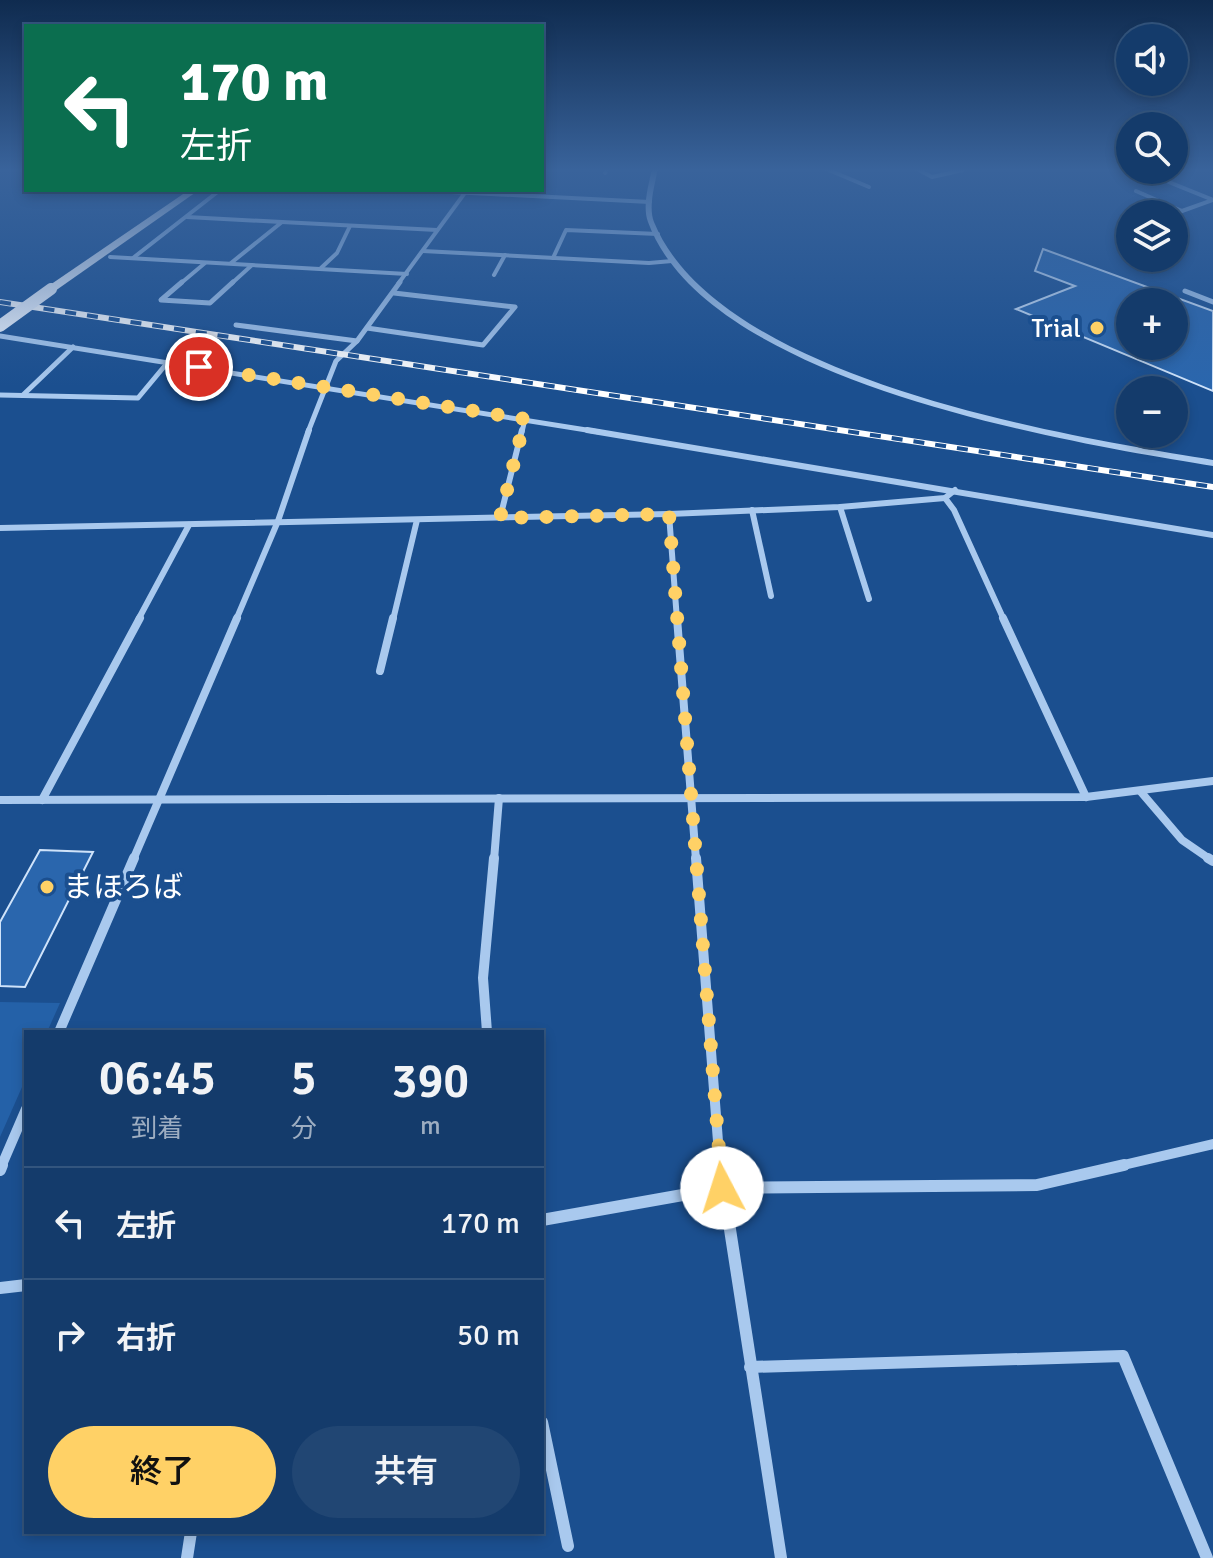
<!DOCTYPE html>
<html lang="ja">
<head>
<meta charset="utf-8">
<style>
  :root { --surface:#143b6b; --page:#214673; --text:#f1f3f6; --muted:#9dadc1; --line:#33557e; --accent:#ffd166 }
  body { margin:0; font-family:Signika,"Noto Sans JP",sans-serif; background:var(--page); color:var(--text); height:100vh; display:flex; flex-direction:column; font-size:30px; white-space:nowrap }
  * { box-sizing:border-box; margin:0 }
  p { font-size:26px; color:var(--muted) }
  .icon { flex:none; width:44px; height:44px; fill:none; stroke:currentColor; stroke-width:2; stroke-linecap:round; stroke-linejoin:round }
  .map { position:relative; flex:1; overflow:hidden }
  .side { position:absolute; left:24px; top:1030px; width:520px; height:504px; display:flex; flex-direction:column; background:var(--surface); border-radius:0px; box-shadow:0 4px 12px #0003,0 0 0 2px var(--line) }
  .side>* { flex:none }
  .guide { position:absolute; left:24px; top:24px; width:520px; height:168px; border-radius:0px; box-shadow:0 4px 12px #0003,0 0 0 2px var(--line); background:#0b6e4f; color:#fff; overflow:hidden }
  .fabs { position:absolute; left:1116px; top:24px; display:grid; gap:16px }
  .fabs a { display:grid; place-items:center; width:72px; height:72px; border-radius:50%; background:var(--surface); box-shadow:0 4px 12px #0003,0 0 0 2px var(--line); font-size:40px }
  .pin { position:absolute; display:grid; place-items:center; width:68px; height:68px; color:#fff; margin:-34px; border:4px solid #fff; border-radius:50%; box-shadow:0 2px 8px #0007 }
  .me { position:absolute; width:88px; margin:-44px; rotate:355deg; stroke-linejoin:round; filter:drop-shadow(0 0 6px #0008) }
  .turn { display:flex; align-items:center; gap:28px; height:168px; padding:0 24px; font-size:36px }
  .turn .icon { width:104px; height:104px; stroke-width:2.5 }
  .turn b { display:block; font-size:56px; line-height:68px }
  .eta { display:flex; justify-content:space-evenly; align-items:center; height:136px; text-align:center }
  .eta b { font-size:48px; font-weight:600; line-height:56px }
  .button { display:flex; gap:16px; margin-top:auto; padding:16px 24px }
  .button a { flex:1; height:92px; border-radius:48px; background:var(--accent); color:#111; font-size:32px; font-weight:600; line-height:92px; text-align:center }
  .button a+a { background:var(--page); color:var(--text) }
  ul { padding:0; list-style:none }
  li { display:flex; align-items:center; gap:24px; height:112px; padding:0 24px; border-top:2px solid var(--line) }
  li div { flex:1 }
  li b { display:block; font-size:30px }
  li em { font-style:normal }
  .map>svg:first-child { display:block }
</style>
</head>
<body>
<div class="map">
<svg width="1213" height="1558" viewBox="0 0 1213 1558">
  <rect width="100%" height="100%" fill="#1b4f8f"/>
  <polygon fill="#2461a8" points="0,1002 60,1003 47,1032 26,1032 26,1078 0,1137"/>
  <g fill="#2a66ad" stroke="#cfe3fa" stroke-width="2" fill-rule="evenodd">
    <path d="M 1043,249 L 1213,311 L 1213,391 L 1016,309 L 1075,286 L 1035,271 ZM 1130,302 L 1174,302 L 1174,346 L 1130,346 Z"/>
    <polygon points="40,850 93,852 25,987 0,986 0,922"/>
  </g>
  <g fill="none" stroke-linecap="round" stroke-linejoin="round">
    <g stroke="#a9c9ee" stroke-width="4">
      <polyline points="824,168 869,187"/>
      <polyline points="915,168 932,177 963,170 960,168"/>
      <polyline points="1139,170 1213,200"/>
      <polyline points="605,173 607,168"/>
      <polyline points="412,190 650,202"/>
      <polyline points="1136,191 1182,211 1213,200"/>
      <polyline points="187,217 282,222 231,263"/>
      <polyline points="282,222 437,230"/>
      <polyline points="423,251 649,263 672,261"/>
      <polyline points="110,257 407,274"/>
      <polyline points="133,258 220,190"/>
      <polyline points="553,258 566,230 658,234"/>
      <polyline points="321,268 337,253 350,226"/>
      <polyline points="494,275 505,255"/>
      <polyline points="180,284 205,263"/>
      <polyline points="231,284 252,265"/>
      <polyline points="398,284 467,190"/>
    </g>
    <g stroke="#a9c9ee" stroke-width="5">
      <polyline points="182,282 161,300 210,303 233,282"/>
      <polyline points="1185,291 1213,302"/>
      <polyline points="236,325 357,341"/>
      <polyline points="367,328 483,345 515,307 394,293"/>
      <polyline points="0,336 599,432"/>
      <polyline points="0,395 138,398 168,362"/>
      <polyline points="23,395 73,347"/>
      <polyline points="308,432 336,361 357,341 400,282"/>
      <polyline points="522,432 525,419"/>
    </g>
    <g stroke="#a9c9ee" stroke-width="6">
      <polyline points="587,430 1213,535"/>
      <polyline points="945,498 954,510 1004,620"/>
      <polyline points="840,507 869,599"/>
      <polyline points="752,510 771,596"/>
      <polyline points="669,514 677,620"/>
      <polyline points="500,518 522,430"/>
      <polyline points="0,528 669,514 840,507 945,498 955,490"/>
      <polyline points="138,620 189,525"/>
      <polyline points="236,620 278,521 309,430"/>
      <polyline points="393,620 417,520"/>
    </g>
    <g stroke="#a9c9ee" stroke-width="8">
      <polyline points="677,618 696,860"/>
      <polyline points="1003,618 1086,797"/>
      <polyline points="380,671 393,618"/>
      <polyline points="1141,792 1182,840 1211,860"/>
      <polyline points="0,800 1086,797 1213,781"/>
      <polyline points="42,800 140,618"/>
      <polyline points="133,860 237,618"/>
      <polyline points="494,860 499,798"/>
    </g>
    <g stroke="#a9c9ee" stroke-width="10">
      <polyline points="696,858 720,1167"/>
      <polyline points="1208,858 1213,861"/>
      <polyline points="59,1032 134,858"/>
      <polyline points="487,1032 483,978 494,858"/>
      <polyline points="1,1167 26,1109"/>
      <polyline points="1115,1167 1213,1144"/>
    </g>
    <g stroke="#a9c9ee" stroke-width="12">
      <polyline points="720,1165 781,1558"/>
      <polyline points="0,1170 2,1165"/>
      <polyline points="542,1220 722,1188 1037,1185 1124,1165"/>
      <polyline points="0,1288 26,1285"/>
      <polyline points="750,1367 1123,1356 1207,1558"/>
      <polyline points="542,1422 568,1546"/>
      <polyline points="187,1558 191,1532"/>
    </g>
    <path fill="#a9c9ee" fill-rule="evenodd" d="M 652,168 L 658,168 C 655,184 648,207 654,222 C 718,379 1063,436 1213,460 L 1213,466 C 1064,442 706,382 648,222 C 642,206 649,184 652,168 Z"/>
    <polygon fill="#f0f6ff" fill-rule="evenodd" points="189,190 199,190 55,291 47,291 47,287"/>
    <g stroke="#fff" stroke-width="6">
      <polyline id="rail" points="0,302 1213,487"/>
    </g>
    <use href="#rail" stroke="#1b4f8f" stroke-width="4" stroke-dasharray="11" stroke-linecap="butt"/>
    <polyline stroke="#f0f6ff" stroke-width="12" points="0,326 51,289"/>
  </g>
  <linearGradient id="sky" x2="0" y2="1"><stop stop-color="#0f2b4f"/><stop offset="0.44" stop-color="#39639b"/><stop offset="1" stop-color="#39639b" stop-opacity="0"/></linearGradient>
  <rect width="1213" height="386" fill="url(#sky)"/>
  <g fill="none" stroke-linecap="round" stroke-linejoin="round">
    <polyline stroke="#ffd166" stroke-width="14" stroke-dasharray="0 25.2" points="199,367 525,419 500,518 669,514 722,1188"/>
  </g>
  <g fill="#ffd166" stroke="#1b4f8f" stroke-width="3">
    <circle cx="1097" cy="328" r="8"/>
    <circle cx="47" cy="887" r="8"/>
  </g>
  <g text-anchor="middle" stroke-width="8" stroke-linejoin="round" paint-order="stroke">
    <g font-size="26" fill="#fff" stroke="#1b4f8f" text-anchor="end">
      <text x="1081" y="337">Trial</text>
    </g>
    <g font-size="30" fill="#fff" stroke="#1b4f8f" text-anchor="start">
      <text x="63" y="897">まほろば</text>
    </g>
  </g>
</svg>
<div class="fabs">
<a><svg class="icon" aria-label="sound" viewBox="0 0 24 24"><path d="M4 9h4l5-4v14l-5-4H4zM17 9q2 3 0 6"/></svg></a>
<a><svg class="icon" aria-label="search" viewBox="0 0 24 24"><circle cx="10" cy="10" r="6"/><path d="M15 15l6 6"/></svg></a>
<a><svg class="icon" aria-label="layers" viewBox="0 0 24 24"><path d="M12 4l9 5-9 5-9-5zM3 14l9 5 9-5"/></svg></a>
<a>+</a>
<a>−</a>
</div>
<div class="pin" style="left:199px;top:367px;background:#d93025"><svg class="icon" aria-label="arrive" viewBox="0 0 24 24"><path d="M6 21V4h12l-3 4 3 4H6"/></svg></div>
<svg class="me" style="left:722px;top:1188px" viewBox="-20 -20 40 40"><circle r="19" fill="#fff"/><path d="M0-13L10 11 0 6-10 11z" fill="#ffd166"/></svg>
<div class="guide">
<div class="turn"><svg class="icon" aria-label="left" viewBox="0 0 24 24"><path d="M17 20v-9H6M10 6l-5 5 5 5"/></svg><div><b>170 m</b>左折</div></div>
</div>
<section class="side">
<div class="eta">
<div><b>06:45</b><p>到着</p></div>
<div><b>5</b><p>分</p></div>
<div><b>390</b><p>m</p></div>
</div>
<ul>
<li><svg class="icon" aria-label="left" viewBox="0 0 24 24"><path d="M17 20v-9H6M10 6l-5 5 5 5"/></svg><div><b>左折</b></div><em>170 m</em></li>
<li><svg class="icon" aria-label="right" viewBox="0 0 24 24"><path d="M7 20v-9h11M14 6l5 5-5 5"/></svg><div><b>右折</b></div><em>50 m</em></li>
</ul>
<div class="button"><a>終了</a><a>共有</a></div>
</section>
</div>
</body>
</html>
